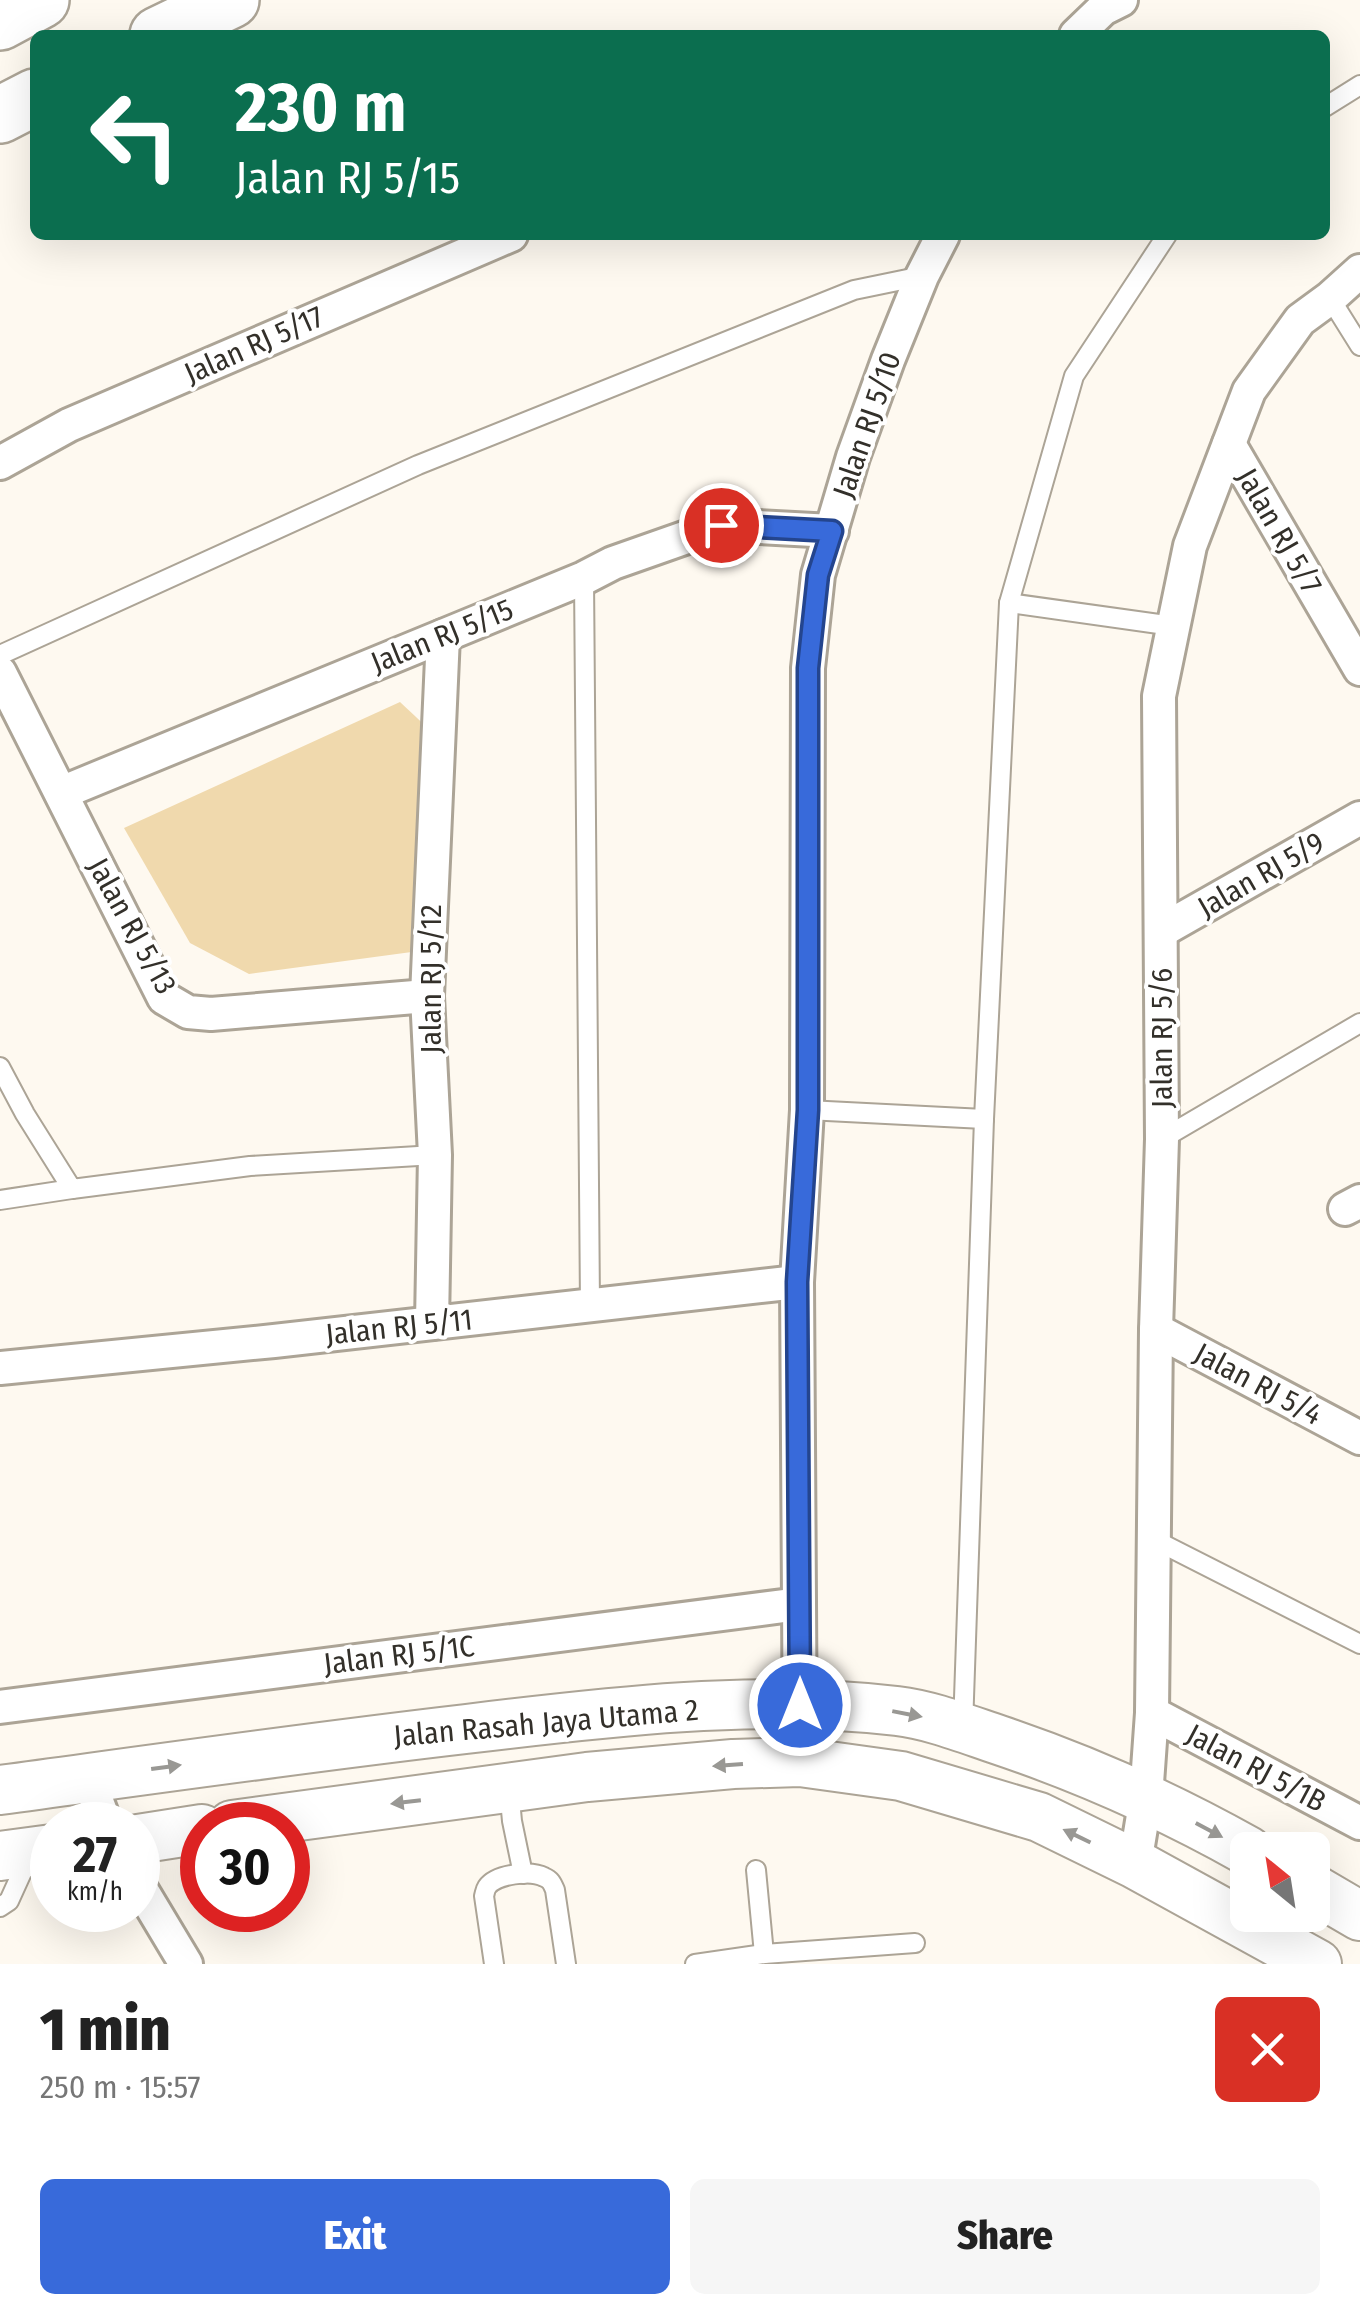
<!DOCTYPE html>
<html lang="en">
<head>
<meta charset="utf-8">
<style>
  :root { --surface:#fff; --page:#f6f6f6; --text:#222; --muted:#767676; --accent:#386ada }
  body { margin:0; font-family:"Fira Sans Condensed",sans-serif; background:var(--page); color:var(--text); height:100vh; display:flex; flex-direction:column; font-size:38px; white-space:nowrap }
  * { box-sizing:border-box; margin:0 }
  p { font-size:32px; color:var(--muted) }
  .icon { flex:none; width:55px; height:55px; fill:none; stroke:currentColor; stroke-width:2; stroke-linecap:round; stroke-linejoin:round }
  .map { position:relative; height:1964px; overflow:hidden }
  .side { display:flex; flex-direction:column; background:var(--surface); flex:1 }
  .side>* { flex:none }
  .top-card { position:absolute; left:30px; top:30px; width:1300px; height:210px; border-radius:15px; box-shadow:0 10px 40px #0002; background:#0b6e4f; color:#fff; overflow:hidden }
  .needle { width:65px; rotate:330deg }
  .buttons { position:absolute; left:1230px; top:1832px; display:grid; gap:20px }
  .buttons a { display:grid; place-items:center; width:100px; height:100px; border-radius:15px; background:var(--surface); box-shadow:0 10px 40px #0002; font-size:50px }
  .speed { position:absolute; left:30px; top:1802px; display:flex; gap:20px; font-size:50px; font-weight:700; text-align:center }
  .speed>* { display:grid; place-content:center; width:130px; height:130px; border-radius:50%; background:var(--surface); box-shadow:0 10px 40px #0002; line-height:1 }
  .speed small { font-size:25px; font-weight:400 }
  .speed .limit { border:15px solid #d22; background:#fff; color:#111 }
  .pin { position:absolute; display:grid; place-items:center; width:85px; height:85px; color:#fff; margin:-42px; border:5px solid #fff; border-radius:50%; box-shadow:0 2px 10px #0007 }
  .me { position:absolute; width:110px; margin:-55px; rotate:0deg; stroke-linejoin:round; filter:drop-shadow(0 0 8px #0008) }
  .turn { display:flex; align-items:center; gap:35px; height:210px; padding:0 40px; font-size:45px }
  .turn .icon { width:130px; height:130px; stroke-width:2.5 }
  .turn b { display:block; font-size:70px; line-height:85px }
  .round { display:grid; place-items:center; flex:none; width:105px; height:105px; border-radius:15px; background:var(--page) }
  .head { display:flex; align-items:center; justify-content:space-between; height:170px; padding:0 40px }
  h1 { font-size:60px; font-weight:800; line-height:75px }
  .button { display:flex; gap:20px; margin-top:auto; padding:20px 40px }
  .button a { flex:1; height:115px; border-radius:15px; background:var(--accent); color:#fff; font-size:40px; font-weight:800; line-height:115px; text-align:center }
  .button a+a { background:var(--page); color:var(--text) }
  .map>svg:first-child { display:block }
</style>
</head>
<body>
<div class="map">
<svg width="1360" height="1964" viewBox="0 0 1360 1964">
  <rect width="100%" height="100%" fill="#fef9f0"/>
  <polygon fill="#f0d9ad" points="400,702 432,732 419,951 249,974 190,943 124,828"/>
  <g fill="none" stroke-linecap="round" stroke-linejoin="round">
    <g stroke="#aca496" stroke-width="22">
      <g id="lane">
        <polyline points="1325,107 1360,85"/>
        <polyline points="1330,298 1360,346"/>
        <polyline points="584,578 590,1306"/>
        <polyline points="1009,603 1173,626"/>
        <polyline points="0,655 418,465 854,290 922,276"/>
        <polyline points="0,1067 25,1114 72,1189 250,1166 435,1155"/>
        <polyline points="807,1110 984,1119"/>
        <polyline points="1162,1139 1360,1023"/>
        <polyline points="0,1200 72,1189"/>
        <polyline points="1153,1539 1360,1644"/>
        <polyline points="963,1727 984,1119 1009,603 1074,376 1167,235"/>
        <polyline points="509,1789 512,1821 523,1874"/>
        <polyline points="756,1870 764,1954"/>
        <polyline points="0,1907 9,1901 29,1857"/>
        <path d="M 494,1964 L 484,1896 C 485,1893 485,1890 487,1887 C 496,1874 531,1870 544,1877 C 551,1880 552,1883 555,1890 L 566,1964"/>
        <polyline points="695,1964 764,1954 915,1943"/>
      </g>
    </g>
    <g stroke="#aca496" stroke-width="38">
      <g id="street">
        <polyline points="1076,35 1103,9 1121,0"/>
        <polyline points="1229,444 1360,669"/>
        <polyline points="0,463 69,425 511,235"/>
        <polyline points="0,673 164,998 188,1012 211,1014 427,996"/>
        <polyline points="61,793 584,578 613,563 721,525 832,531"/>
        <polyline points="1161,931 1360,818"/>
        <polyline points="1345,1209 1360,1201"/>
        <polyline points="432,1323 435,1155 427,996 443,636"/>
        <polyline points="1156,1330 1360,1438"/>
        <polyline points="0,1368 274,1341 797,1282"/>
        <polyline points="0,1707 799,1604"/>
        <polyline points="1152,1713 1360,1823"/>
        <polyline points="800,1762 797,1282 807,1110 808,668 818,575 853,457 888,360 922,276 943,235"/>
        <polyline points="88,1778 106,1825"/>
        <polyline points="1135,1864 1146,1797 1152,1713 1156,1330 1162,1139 1159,696 1190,546 1249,391 1300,320 1330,298 1360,271"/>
        <polyline points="138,1884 186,1964"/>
      </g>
    </g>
    <g stroke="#aca496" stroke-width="52">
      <g id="secondary">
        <path d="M 0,1790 C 155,1769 310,1747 466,1729 C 606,1712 756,1694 897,1711 C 931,1715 966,1729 999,1740 C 1085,1769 1168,1806 1248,1851"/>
        <polyline points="232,1825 587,1777 733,1764 800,1762 901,1776 1039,1817 1135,1864 1317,1964"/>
        <polyline points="138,1839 202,1829"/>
        <polyline points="0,1856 52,1849"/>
        <polyline points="1312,1888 1360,1916"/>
      </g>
    </g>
    <g stroke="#aca496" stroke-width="60">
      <g id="highway">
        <polyline points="0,22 41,0"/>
        <polyline points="158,35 231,0"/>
        <polyline points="0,115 35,97"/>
      </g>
    </g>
    <use href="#lane" stroke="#fff" stroke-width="18"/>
    <use href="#street" stroke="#fff" stroke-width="32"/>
    <use href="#secondary" stroke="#fff" stroke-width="48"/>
    <use href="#highway" stroke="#fff" stroke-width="55"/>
  </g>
  <defs><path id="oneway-solid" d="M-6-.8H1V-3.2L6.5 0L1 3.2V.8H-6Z" transform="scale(2.5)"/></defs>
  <g fill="#999894">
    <use href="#oneway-solid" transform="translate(907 1714) rotate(11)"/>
    <use href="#oneway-solid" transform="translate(728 1765) rotate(176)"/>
    <use href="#oneway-solid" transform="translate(166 1767) rotate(-8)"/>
    <use href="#oneway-solid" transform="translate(406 1802) rotate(173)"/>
    <use href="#oneway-solid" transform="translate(1209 1830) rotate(28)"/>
    <use href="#oneway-solid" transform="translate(1077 1836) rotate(-154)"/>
  </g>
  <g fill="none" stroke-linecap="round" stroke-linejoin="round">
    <g stroke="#24458e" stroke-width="25">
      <polyline id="route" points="721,525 832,531 818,575 808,668 808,1110 797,1282 800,1705"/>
    </g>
    <use href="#route" stroke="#386ada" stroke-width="18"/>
  </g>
  <g text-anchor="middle" stroke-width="8" stroke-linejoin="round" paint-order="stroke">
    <g font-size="30" fill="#33302a" stroke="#fff">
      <text transform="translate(254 345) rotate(-24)" y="10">Jalan RJ 5/17</text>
      <text transform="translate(867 425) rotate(-71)" y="10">Jalan RJ 5/10</text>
      <text transform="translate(1279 531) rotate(60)" y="10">Jalan RJ 5/7</text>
      <text transform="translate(442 636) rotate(-22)" y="10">Jalan RJ 5/15</text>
      <text transform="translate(1261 875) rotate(-30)" y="10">Jalan RJ 5/9</text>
      <text transform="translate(132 926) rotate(61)" y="10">Jalan RJ 5/13</text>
      <text transform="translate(431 979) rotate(-90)" y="10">Jalan RJ 5/12</text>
      <text transform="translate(1162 1038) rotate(-90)" y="10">Jalan RJ 5/6</text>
      <text transform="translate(399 1327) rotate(-6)" y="10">Jalan RJ 5/11</text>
      <text transform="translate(1258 1384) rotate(28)" y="10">Jalan RJ 5/4</text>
      <text transform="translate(399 1655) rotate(-7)" y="10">Jalan RJ 5/1C</text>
      <text transform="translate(546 1723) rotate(-5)" y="10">Jalan Rasah Jaya Utama 2</text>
      <text transform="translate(1256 1768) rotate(28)" y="10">Jalan RJ 5/1B</text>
    </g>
  </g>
</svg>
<div class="buttons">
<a><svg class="needle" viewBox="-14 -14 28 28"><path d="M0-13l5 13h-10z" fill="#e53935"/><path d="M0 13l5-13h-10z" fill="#767676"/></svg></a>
</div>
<div class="speed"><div>27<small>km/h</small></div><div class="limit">30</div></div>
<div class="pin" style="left:721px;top:525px;background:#d93025"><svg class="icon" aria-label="arrive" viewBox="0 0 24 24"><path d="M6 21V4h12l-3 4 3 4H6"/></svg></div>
<svg class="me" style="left:800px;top:1705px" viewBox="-20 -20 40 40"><circle r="17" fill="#386ada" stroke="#fff" stroke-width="3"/><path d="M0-11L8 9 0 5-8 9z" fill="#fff"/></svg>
<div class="top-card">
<div class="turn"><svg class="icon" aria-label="left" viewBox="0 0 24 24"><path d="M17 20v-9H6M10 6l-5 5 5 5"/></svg><div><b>230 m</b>Jalan RJ 5/15</div></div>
</div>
</div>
<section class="side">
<div class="head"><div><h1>1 min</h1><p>250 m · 15:57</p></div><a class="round" style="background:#d93025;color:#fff"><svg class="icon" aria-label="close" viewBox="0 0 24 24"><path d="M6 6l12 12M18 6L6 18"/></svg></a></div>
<div class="button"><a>Exit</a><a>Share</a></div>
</section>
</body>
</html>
